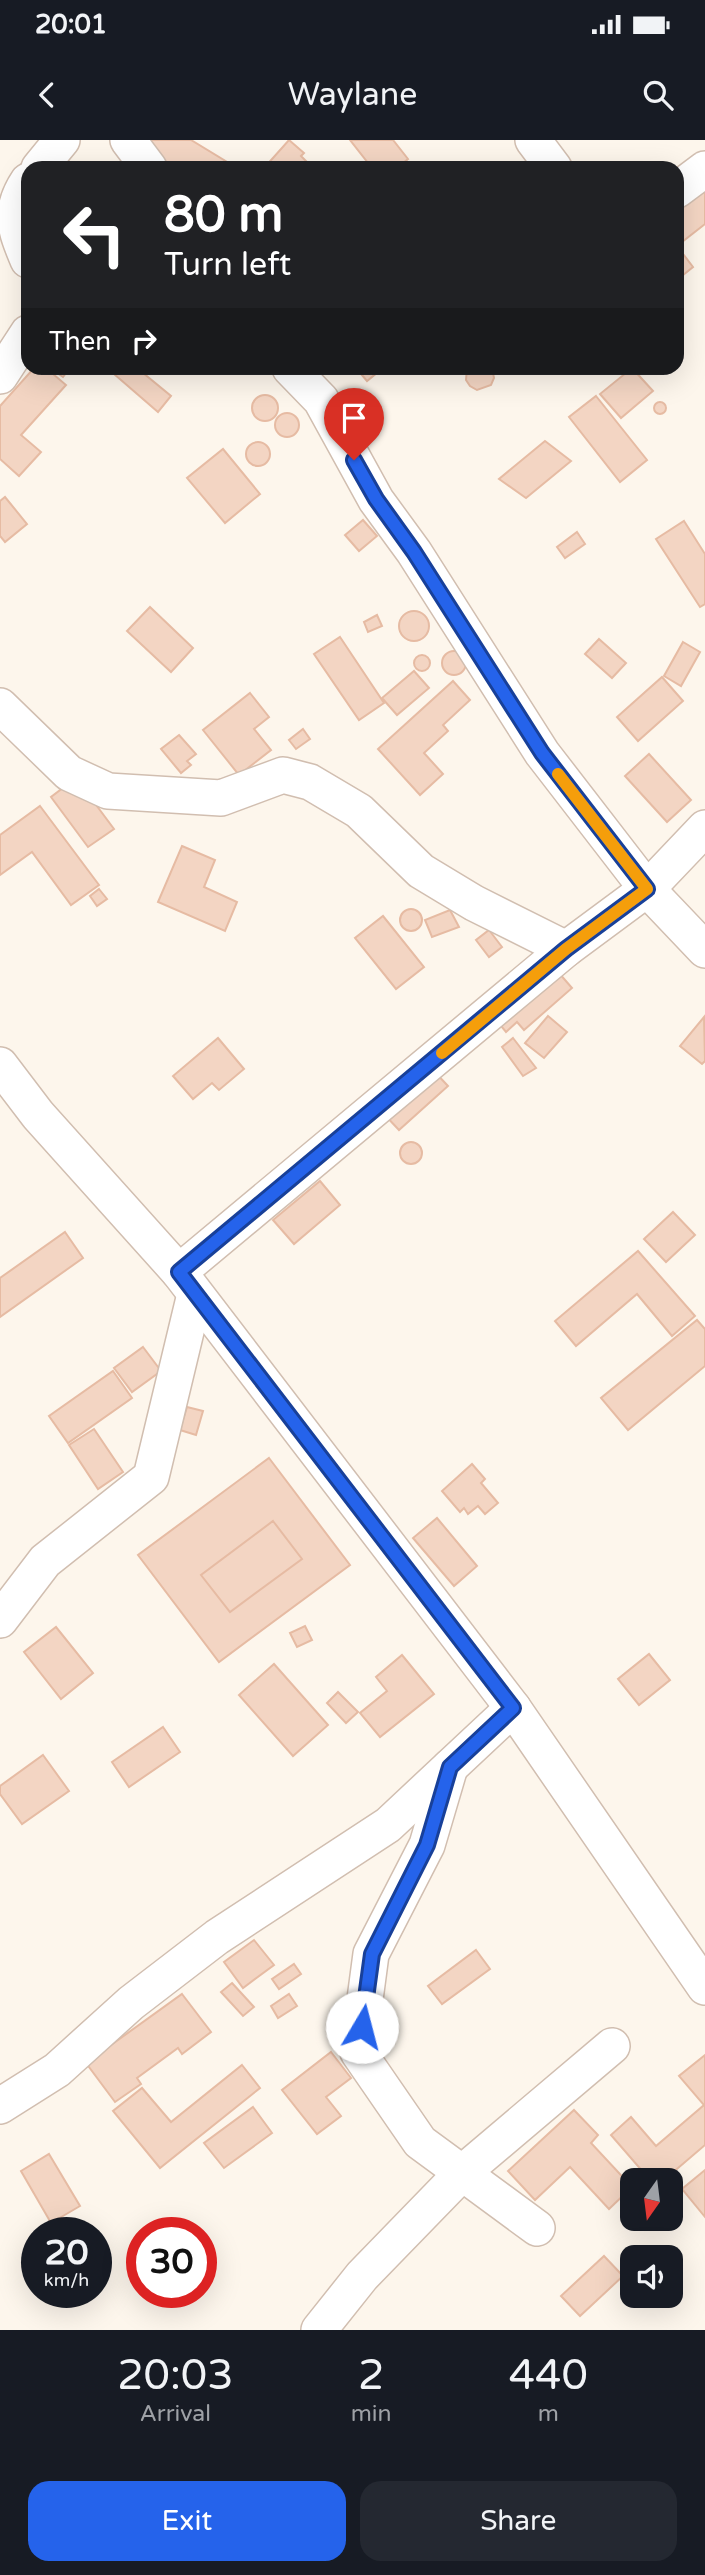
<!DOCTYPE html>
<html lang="en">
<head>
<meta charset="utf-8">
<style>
  :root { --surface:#171b24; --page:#242831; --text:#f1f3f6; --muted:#9ea1a6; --accent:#2563eb }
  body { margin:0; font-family:"Varela Round",sans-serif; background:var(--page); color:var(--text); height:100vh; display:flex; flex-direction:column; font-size:26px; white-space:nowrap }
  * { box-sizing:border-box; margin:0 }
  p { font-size:23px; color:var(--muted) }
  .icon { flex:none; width:38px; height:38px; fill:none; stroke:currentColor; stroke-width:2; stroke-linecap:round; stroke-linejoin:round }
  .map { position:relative; height:2190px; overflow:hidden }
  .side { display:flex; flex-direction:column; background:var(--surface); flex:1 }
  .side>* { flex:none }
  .banner { position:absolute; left:21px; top:21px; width:663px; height:214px; border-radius:21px; box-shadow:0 7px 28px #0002; background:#202124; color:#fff; overflow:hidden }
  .needle { width:46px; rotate:194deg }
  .tools { position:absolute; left:620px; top:2028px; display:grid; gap:14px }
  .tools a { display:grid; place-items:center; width:63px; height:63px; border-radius:14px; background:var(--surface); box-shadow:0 7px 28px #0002; font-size:35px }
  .speed { position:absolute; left:21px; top:2077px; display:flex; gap:14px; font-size:35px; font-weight:700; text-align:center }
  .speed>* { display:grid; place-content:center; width:91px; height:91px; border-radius:50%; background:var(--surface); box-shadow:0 7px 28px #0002; line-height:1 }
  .speed small { font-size:18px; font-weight:400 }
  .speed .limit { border:10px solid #d22; background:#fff; color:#111 }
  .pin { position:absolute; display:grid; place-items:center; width:60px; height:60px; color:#fff; margin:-72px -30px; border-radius:50% 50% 50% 0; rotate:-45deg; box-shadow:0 0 7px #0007 }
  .pin .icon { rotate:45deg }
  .me { position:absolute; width:77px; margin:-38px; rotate:8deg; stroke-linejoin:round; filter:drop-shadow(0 0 5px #0008) }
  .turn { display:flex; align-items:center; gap:24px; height:147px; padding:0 28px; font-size:32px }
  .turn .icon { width:91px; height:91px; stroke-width:2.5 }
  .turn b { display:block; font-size:49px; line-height:60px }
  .then { display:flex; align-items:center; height:66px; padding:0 28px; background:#0003; gap:14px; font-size:26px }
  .eta { display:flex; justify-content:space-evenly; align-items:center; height:119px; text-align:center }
  .eta b { font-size:42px; font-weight:600; line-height:49px }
  .primary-button { display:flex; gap:14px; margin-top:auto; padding:14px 28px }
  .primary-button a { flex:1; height:80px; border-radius:21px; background:var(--accent); color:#fff; font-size:28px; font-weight:600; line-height:80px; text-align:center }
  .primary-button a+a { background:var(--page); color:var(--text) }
  .status { display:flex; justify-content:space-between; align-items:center; height:49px; padding:0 35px; background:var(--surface); direction:ltr }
  .status svg { height:19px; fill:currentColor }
  header { display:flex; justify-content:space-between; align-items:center; height:91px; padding:0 28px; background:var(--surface); font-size:32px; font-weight:600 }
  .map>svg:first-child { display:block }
</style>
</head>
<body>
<div class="status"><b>20:01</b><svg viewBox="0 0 49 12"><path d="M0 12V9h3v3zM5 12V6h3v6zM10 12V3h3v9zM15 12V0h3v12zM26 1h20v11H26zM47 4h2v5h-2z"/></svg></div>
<header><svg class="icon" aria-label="back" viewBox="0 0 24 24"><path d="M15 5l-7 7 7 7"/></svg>Waylane<svg class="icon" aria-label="search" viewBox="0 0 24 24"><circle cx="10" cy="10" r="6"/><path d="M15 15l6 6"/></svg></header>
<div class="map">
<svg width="705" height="2190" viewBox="0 0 705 2190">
  <rect width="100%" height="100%" fill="#fdf6ec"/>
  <g fill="#f3d5c3" stroke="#e6bba3" stroke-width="2">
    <polygon points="143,0 191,0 237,28 172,28 138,8"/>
    <polygon points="289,0 304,13 301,16 308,23 304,28 264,28"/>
    <polygon points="350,0 393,0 408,19 397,28 372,28"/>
    <polygon points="701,49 705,54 705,84 677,106 693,127 677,140 677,68"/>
    <polygon points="34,228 46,228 66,245 21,295 41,312 19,336 0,319 0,266"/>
    <polygon points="50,228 70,228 63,237"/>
    <polygon points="120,228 137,228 171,256 158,272 114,234"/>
    <polygon points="356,228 383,228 367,241"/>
    <polygon points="467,228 492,228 494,238 491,245 477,250 470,246 466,240"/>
    <polygon points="632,228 653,251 621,278 600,254"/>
    <circle cx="265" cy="268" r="13"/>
    <polygon points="596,256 647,320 620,342 569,277"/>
    <circle cx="660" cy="268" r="6"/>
    <circle cx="287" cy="285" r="12"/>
    <polygon points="545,301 571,321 526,358 499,339"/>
    <circle cx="258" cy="314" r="12"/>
    <polygon points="223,309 260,354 225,383 187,338"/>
    <polygon points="5,357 27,384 5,402 0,396 0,361"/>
    <polygon points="363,380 377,396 359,411 345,395"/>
    <polygon points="684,381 705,414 705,464 700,467 656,399"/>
    <polygon points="577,392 585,404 565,418 557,407"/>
    <polygon points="150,467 193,508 171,532 127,491"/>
    <circle cx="414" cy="486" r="15"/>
    <polygon points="377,475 382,486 368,492 364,482"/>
    <polygon points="340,497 384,563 359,580 314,514"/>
    <polygon points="599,499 626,523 612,538 585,514"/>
    <polygon points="683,502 700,512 681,546 664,536"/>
    <circle cx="454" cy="523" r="12"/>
    <circle cx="422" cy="523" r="8"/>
    <polygon points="414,531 429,548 397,575 382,558"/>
    <polygon points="662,537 683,561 638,601 617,577"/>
    <polygon points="453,541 470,560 443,585 448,591 424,613 443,634 420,655 378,609"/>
    <polygon points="250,553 269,577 254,589 271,610 239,635 203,590"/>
    <polygon points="303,589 310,599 296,609 289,600"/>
    <polygon points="179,595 196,614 187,621 191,625 181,633 161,609"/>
    <polygon points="649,614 691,660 667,682 625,636"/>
    <polygon points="76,638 114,689 88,707 51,657"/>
    <polygon points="40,666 99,745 71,765 32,712 0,735 0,695"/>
    <polygon points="182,706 215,720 204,747 237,762 225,791 158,762"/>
    <polygon points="99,749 107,759 97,766 90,756"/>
    <circle cx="411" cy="780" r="11"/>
    <polygon points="450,770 459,787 432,797 425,780"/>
    <polygon points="383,776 424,827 396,849 355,798"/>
    <polygon points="489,790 502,807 489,817 476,800"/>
    <polygon points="552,825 572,848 524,890 517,882 506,892 493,876"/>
    <polygon points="548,876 567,892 544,918 525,903"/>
    <polygon points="704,877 705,921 702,924 680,906"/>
    <polygon points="218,898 244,929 219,950 212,943 193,959 173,936"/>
    <polygon points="513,898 536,928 523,936 502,907"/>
    <polygon points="432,929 448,946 399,990 383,973"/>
    <circle cx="411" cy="1013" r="11"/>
    <polygon points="320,1041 340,1065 294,1104 273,1080"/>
    <polygon points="673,1072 695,1095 666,1122 644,1099"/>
    <polygon points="65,1092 83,1118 0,1177 0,1138"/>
    <polygon points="638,1111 695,1176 672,1196 637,1154 576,1206 555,1181"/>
    <polygon points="697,1180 705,1189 705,1226 628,1290 601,1258"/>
    <polygon points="143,1207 161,1231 132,1252 114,1228"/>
    <polygon points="113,1231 132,1258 68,1303 49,1276"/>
    <polygon points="187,1267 203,1271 196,1295 180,1290"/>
    <polygon points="94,1289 123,1332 98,1349 69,1305"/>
    <polygon points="269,1318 350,1425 219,1522 138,1415"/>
    <polygon points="472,1324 485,1339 481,1343 498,1363 485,1374 478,1366 468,1374 464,1368 460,1372 442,1351"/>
    <polygon points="437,1378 477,1426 454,1446 413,1398"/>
    <polygon points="273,1381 302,1419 230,1472 201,1435"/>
    <polygon points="305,1486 312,1500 297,1507 290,1493"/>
    <polygon points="56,1487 93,1533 61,1559 24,1512"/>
    <polygon points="649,1514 670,1540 639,1565 618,1539"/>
    <polygon points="402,1515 434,1554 380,1597 360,1573 387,1551 376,1537"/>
    <polygon points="274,1524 328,1585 293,1616 239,1555"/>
    <polygon points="338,1552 358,1572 346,1583 327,1563"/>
    <polygon points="163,1587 180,1612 129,1647 112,1622"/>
    <polygon points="43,1615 69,1651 22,1684 0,1654 0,1646"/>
    <polygon points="254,1800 274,1825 243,1848 224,1822"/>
    <polygon points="476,1810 490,1829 442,1864 428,1846"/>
    <polygon points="294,1824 301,1834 279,1849 272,1839"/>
    <polygon points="232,1843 254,1867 243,1876 221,1852"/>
    <polygon points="182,1854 211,1892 182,1914 178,1908 137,1938 141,1944 115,1962 86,1923"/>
    <polygon points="289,1854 297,1866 278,1878 271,1866"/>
    <polygon points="331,1912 351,1938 326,1957 341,1976 317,1994 282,1950"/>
    <polygon points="705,1915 705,2005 664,2040 650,2040 611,1995 631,1977 656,2006 704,1965 679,1936"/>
    <polygon points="242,1925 260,1948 160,2028 113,1971 142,1948 171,1982"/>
    <polygon points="253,1967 272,1993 224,2028 204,2003"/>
    <polygon points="574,1970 598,1995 591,2003 632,2047 609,2069 570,2027 535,2060 508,2031"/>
    <polygon points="49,2014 80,2066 51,2083 21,2031"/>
    <polygon points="705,2030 705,2077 682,2049"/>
    <polygon points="604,2116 623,2136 580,2176 561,2156"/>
  </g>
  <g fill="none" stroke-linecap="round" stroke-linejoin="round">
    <g stroke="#d1beb0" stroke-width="38">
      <g id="minor">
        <polyline points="128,0 149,28"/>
        <polyline points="533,0 554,28"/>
        <polyline points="39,28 62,0"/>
        <path d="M 28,41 C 8,71 15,89 28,120"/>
        <polyline points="677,50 705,29"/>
        <polyline points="290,228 321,260 376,360 414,412 542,613 647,749 705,810"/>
        <polyline points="0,236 28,193"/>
        <polyline points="0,566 69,633 108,651 221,658 283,635 310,642 359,671 421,731 474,763 566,809"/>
        <polyline points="0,925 38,975 179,1132 513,1568 705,1847"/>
        <polyline points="179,1132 566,809 647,749 705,688"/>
        <polyline points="0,1480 45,1421 151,1337 195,1154"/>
        <polyline points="450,1627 427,1705 371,1814 358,1912 420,2002 537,2088"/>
        <polyline points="0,1966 57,1930 131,1863 217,1797 388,1685 513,1568"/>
        <polyline points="319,2190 362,2136 462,2033 612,1906"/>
      </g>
    </g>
    <use href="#minor" stroke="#fff" stroke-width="35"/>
  </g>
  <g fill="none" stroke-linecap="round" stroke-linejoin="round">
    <g stroke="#184099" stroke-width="18">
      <polyline id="route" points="354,320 376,359 414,412 542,613 647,749 566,809 179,1132 513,1568 450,1627 427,1705 372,1814 362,1887"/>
    </g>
    <use href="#route" stroke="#2563eb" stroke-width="12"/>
    <polyline stroke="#f59e0b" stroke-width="12" points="442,913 566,809 647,749 558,634"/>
  </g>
</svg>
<div class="tools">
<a><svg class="needle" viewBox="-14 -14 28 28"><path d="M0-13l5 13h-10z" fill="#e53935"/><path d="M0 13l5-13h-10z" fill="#9ea1a6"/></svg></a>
<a><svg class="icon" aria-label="sound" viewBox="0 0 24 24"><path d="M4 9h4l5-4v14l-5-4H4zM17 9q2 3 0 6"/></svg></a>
</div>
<div class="speed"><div>20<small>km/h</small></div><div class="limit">30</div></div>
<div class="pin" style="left:354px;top:320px;background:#d93025"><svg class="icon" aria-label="arrive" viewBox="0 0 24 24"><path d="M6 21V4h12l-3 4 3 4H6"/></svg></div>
<svg class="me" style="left:362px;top:1887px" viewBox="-20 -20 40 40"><circle r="19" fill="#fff"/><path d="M0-13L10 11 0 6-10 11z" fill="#2563eb"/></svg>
<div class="banner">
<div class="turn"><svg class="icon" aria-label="left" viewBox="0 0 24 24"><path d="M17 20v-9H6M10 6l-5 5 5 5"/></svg><div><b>80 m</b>Turn left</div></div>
<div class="then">Then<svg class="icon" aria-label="right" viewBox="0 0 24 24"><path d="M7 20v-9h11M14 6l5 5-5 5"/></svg></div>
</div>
</div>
<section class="side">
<div class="eta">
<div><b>20:03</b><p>Arrival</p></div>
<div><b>2</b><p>min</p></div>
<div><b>440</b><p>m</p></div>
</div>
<div class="primary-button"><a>Exit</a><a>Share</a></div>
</section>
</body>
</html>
